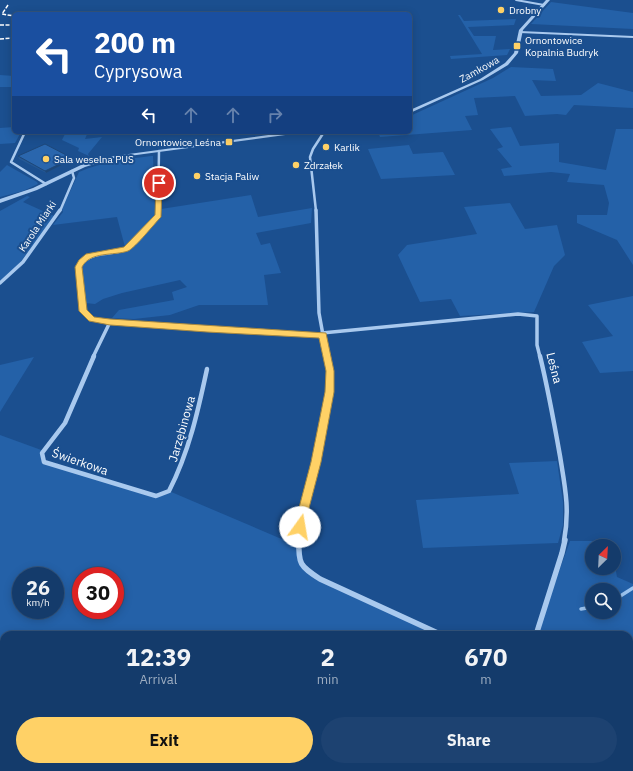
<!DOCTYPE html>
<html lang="en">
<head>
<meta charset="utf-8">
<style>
  :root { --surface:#143b6b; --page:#1d4271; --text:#f1f3f6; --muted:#9dadc1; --line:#33557e; --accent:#ffd166 }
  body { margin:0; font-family:"IBM Plex Sans",sans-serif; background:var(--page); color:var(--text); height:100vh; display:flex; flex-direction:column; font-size:15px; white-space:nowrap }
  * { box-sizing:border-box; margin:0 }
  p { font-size:13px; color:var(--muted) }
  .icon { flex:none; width:22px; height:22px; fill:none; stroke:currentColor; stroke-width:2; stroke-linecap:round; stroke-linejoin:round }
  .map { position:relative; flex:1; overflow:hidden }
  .drawer { position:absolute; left:0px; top:631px; width:633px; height:140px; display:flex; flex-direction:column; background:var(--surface); border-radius:12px 12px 0 0; box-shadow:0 2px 10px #0003,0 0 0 1px var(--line) }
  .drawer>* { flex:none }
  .hud { position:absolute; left:12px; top:12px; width:400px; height:122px; border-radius:6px; box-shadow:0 2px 10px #0003,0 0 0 1px var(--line); background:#1a4fa0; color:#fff; overflow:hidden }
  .needle { width:26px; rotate:24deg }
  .buttons { position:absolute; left:585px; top:539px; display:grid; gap:8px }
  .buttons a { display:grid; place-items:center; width:36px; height:36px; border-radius:50%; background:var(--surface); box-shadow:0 2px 10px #0003,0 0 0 1px var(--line); font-size:20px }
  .speed { position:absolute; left:12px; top:567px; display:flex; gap:8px; font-size:20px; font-weight:700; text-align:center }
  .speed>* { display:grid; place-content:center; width:52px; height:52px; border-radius:50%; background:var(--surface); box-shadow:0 2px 10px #0003,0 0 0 1px var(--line); line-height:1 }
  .speed small { font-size:10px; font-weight:400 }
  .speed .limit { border:6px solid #d22; background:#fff; color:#111 }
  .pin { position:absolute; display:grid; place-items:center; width:34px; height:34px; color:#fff; margin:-17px; border:2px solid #fff; border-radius:50%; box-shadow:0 1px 4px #0007 }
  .me { position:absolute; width:44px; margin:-22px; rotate:13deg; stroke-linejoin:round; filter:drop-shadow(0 0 3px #0008) }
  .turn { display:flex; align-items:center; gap:14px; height:84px; padding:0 16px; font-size:18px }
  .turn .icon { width:52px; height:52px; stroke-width:2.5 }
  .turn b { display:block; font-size:28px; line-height:34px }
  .lanes { display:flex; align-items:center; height:38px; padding:0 16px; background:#0003; justify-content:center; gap:20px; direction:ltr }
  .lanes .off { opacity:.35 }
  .eta { display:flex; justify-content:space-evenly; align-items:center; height:68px; text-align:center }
  .eta b { font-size:24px; font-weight:700; line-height:28px }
  .primary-button { display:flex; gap:8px; margin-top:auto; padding:8px 16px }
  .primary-button a { flex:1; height:46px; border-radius:24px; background:var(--accent); color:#111; font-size:16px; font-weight:700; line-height:46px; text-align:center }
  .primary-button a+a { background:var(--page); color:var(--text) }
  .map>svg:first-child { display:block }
</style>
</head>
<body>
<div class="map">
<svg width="633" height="771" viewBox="0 0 633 771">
  <rect width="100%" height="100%" fill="#1b4f8f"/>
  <g fill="#2461a8" fill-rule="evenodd">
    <polygon points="551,2 633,13 633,29 531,24"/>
    <polygon points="458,15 460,15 464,21 516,19 514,25 468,27 474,36 496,36 493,50 510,49 507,55 451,59 450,56 482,54"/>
    <polygon points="511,67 553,69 556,81 532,80 541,96 581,95 598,83 633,92 633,108 574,105 566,115 557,114 525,116 515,96 474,98 478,115 465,116 472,130 380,137 378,132 410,132 410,116 493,78"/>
    <polygon points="0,75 14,76 14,87 0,87"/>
    <polygon points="14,127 14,132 21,132 15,143 0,144 0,128"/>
    <polygon points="511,127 520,146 559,143 559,162 606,170 616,129 633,129 633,265 617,240 577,223 577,215 607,215 609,203 604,185 567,182 570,174 551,172 504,176 501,169 512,167 497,149 503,147 490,129"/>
    <polygon points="66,132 88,132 85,139 102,137 88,154 89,156 78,151 79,148 62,140"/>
    <polygon points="409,145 413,154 443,152 455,175 381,179 368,149"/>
    <path d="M 151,156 L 153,156 L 155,216 L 130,243 L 125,247 L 117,217 L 53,225 L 63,212 L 62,209 L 79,172 C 102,162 126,159 151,156 Z"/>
    <polygon points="7,165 37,182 38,184 23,191 0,197 0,172"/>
    <polygon points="251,195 258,217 312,208 311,223 256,233 261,245 270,243 281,273 264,275 268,305 199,305 170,315 134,319 112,318 119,310 174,300 172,292 187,287 180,280 122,293 103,299 95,304 85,303 82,269 84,262 90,258 128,250 162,216 161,209"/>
    <polygon points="27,196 30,197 23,202 54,216 19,264 0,281 0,211"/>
    <polygon points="510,203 525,229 557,225 565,255 554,266 534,312 460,316 451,299 420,302 398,255 407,245 477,234 464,207"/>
    <polygon points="633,296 633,371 600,373 582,342 613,336 588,305"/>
    <polygon points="34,357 0,412 0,365"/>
    <path d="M 0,435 L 44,451 L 45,462 L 156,496 L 169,491 L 298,546 L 298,554 L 308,571 L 441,635 L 4,635 L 4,767 L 629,767 L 629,635 L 536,635 L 570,541 L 610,541 L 611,546 L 592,546 L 592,568 L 614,568 L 614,560 L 617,577 L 633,584 L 633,771 L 0,771 ZM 21,576 L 55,576 L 55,610 L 21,610 ZM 81,576 L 115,576 L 115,610 L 81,610 ZM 592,590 L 614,590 L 614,612 L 592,612 Z"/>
    <polygon points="557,461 563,502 563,525 558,543 423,548 416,500 519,494 509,463"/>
  </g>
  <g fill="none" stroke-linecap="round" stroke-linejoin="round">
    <g stroke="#9cc4f0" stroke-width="3.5">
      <polyline points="614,600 633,588"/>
      <polyline points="581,609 592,607"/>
    </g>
    <g stroke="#a9c9ee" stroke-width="2">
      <polyline points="516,0 544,5"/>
      <polyline points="520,32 633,37"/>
    </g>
    <g stroke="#a9c9ee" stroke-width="2.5">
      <polyline points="25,132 11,162 46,184"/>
      <polyline points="60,211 74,178 72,171"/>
      <polyline points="158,211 159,151"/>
      <polyline points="316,211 310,157 313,149 324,132"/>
    </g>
    <g stroke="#a9c9ee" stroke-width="3.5">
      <path d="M 158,210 L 158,215 C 149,226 139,243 126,249 C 109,257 92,248 79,267 L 83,311 L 92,319 L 110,322 L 323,335"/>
      <polyline points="316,210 319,313 327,357"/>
      <polyline points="0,283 23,262 60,210"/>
      <polyline points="322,333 518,314 537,316 537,345 540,357"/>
      <polyline points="93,357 110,322"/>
    </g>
    <g stroke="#a9c9ee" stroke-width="4.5">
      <path d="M 94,356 L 65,423 L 42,453 L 44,462 L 156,496 L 169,491 C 189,452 198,411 207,369"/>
      <path d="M 540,356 C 548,389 554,422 560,456 C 565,487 570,509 564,541"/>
      <path d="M 298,541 C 299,522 305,505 310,487 C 320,449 334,394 327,356"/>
    </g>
    <g stroke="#a9c9ee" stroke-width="5.5">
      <path d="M 299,540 C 298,564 300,566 320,579 L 442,635"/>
      <polyline points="536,635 562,553 565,540"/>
      <polyline points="629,729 633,732"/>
    </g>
    <g fill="#a9c9ee" fill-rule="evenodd">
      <polygon points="546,0 550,0 523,30 518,53 508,65 483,80 410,113 410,110 480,79 505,63 514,53 519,30"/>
      <polygon points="290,132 302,132 300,133 114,158 85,167 37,190 0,203 0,199 33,188 81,165 114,156"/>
    </g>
    <g stroke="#fff" stroke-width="1.5" stroke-dasharray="4 1.5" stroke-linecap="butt">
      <polyline points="8,5 2,14 14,16"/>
      <polyline points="76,14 84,14"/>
      <polyline points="90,14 106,12"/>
      <polyline points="100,14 138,14"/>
      <polyline points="0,25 14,25"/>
      <polyline points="0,39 14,38"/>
    </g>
  </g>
  <polygon fill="#245895" points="18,156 72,158 72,160 46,173 19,159"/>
  <polygon fill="#1d4779" points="72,158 72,160 46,173 45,171"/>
  <polygon fill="#2a66ad" stroke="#1d4779" points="45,144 72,158 45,171 18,156"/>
  <path fill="#ffd166" stroke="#a68842" d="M 156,181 L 162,183 L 161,217 C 155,223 135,248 128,251 C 114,256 90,251 82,267 L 87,310 L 94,317 L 110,319 L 326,333 L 334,371 L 334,392 L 321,462 L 303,531 L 300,532 L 296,531 L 294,527 L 311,462 L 325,392 L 326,371 L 319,338 L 207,332 L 110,325 L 89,321 L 79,311 L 75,267 L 79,260 L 86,254 L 124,247 L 155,215 Z"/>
  <g fill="#ffd166" stroke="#1b4f8f" stroke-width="1.5">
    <circle cx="501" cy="10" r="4"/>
    <rect x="513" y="42" width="8" height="8" rx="2"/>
    <rect x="225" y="138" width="8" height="8" rx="2"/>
    <circle cx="326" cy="147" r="4"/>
    <circle cx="46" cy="159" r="4"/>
    <circle cx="296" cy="165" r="4"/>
    <circle cx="197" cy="176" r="4"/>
  </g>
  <g text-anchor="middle" stroke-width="4" stroke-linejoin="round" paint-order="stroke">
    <g font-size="10" fill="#fff" stroke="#1b4f8f" text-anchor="start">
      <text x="509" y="14">Drobny</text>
      <text x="525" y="44">Ornontowice<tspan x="525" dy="12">Kopalnia Budryk</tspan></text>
      <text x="221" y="146" text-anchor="end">Ornontowice Leśna</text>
      <text x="334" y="151">Karlik</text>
      <text x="54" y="163">Sala weselna PUS</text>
      <text x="304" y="169">Zdrzałek</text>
      <text x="205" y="180">Stacja Paliw</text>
    </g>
    <g font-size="10" fill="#fff" stroke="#1b4f8f">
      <text transform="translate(479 69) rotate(-29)" y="4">Zamkowa</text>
      <text transform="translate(37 226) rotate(-56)" y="4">Karola Miarki</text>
    </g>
    <g font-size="12" fill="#fff" stroke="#1b4f8f">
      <text transform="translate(554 368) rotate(76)" y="4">Leśna</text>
      <text transform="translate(182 429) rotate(-74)" y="4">Jarzębinowa</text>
      <text transform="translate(80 462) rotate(19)" y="4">Świerkowa</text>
    </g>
  </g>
</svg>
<div class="buttons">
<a><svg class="needle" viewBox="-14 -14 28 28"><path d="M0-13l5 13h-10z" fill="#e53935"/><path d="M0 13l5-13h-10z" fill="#9dadc1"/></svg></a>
<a><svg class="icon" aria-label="search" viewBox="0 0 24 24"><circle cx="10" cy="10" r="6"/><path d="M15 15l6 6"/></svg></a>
</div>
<div class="speed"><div>26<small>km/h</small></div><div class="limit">30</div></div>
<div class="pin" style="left:159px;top:183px;background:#d93025"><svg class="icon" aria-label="arrive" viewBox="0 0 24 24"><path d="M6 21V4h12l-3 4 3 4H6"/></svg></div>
<svg class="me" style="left:300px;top:527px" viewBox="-20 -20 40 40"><circle r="19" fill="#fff"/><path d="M0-13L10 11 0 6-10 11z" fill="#ffd166"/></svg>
<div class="hud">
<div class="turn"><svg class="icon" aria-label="left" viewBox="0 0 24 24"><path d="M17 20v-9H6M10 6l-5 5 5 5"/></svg><div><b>200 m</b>Cyprysowa</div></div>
<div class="lanes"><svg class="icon" aria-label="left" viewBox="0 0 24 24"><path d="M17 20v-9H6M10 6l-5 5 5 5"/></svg><svg class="icon off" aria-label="ahead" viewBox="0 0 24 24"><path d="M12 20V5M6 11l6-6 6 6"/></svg><svg class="icon off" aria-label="ahead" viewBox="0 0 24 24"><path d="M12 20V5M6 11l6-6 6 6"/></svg><svg class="icon off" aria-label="right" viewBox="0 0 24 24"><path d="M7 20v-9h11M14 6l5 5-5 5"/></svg></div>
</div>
<section class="drawer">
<div class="eta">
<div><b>12:39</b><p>Arrival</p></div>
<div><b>2</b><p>min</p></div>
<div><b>670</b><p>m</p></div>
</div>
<div class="primary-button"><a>Exit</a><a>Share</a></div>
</section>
</div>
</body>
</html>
